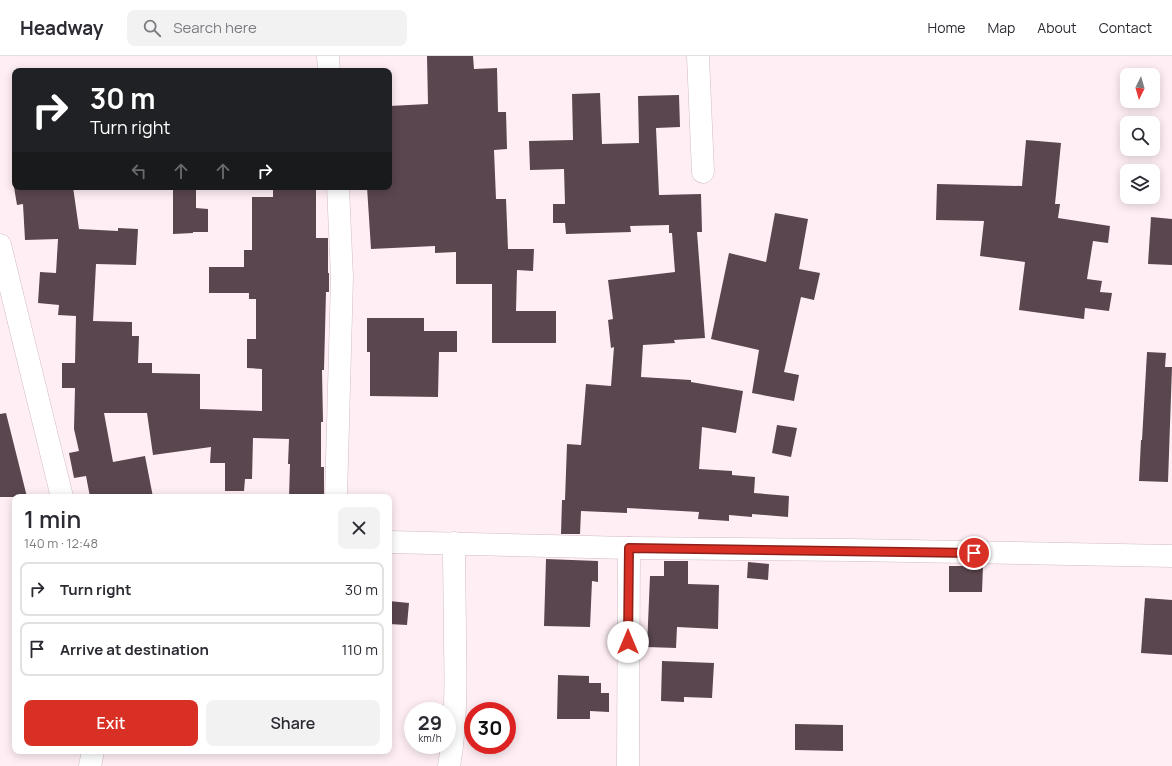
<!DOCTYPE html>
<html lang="en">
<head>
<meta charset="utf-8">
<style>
  :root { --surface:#fff; --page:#f2f2f3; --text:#2b2b33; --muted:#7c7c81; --line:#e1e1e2; --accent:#d93025 }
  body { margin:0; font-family:Manrope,sans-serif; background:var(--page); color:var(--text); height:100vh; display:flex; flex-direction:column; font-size:15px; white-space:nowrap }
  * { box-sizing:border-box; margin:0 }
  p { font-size:13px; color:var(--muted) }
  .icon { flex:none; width:22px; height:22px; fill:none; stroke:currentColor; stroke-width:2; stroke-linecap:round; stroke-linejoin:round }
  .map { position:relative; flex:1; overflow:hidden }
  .panel { position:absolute; left:12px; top:438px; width:380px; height:260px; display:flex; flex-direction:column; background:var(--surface); border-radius:8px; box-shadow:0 2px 10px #0003 }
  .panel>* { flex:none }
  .banner { position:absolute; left:12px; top:12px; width:380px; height:122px; border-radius:8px; box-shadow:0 2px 10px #0003; background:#202124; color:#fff; overflow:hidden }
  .needle { width:26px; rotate:185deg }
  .tools { position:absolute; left:1120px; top:12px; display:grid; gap:8px }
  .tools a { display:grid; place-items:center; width:40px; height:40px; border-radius:8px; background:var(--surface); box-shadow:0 2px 10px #0003; font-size:20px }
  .speed { position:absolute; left:404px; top:646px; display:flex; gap:8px; font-size:20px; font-weight:700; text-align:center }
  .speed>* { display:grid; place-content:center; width:52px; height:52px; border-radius:50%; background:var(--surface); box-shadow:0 2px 10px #0003; line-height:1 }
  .speed small { font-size:10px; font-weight:400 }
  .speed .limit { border:6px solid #d22; background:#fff; color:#111 }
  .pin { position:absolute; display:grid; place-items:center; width:34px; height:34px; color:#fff; margin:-17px; border:2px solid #fff; border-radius:50%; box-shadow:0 1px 4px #0007 }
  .me { position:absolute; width:44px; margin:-22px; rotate:0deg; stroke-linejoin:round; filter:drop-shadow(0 0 3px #0008) }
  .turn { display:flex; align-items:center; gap:14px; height:84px; padding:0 12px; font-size:18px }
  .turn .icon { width:52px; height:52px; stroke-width:2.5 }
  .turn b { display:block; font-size:28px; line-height:34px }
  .lanes { display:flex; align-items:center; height:38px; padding:0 12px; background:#0003; justify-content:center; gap:20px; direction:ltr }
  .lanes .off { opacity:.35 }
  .round { display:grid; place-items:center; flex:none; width:42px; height:42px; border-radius:8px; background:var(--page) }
  .headline { display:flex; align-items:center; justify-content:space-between; height:68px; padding:0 12px }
  h1 { font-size:24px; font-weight:600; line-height:30px }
  .button { display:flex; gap:8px; margin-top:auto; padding:8px 12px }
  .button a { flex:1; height:46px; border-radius:8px; background:var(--accent); color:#fff; font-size:16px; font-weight:600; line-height:46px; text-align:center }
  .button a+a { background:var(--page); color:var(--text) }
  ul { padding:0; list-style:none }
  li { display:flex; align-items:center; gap:12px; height:54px; margin:0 8px 6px; padding:0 4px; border:2px solid var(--line); border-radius:8px }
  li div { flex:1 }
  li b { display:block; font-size:15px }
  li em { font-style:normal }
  header { display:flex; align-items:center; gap:24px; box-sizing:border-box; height:56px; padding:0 20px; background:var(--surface); border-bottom:1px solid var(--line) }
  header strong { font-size:19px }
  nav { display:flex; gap:22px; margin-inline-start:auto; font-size:14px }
  .search { width:280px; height:36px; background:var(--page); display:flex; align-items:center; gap:10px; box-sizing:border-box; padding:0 14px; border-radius:8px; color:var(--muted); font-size:15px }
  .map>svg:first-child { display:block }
</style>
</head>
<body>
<header>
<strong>Headway</strong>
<div class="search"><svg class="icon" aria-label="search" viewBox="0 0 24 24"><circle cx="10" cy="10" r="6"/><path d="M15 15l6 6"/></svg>Search here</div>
<nav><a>Home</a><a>Map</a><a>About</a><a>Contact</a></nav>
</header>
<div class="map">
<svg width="1172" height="710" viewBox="0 0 1172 710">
  <rect width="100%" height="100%" fill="#ffeff5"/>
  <g fill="#5a464e">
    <polygon points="427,0 473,0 474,13 497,12 498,56 506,56 507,93 494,94 496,143 506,143 508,193 534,193 533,215 517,214 516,255 556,255 556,287 492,287 492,228 456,228 456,196 435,197 435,190 371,193 367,131 389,131 389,50 428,48"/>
    <polygon points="600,37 602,88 639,87 638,40 679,39 680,71 656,72 659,139 701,138 702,176 697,176 705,282 674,284 675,287 643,289 641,321 691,324 691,326 743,335 736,377 702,371 699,413 732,415 732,419 755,421 754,437 789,440 788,461 752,458 752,461 729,459 729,465 698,463 699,456 627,452 627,457 581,455 580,478 561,478 562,444 565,444 567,388 581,389 586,328 611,330 614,291 611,292 608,264 613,263 608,224 675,216 672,177 669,177 669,169 630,170 631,176 566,178 565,167 553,167 553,148 565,148 564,113 530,114 529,85 573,84 572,38"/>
    <polygon points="1026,84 1061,87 1055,148 1060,148 1058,162 1110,170 1108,187 1093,185 1087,223 1102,225 1100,236 1112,237 1109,255 1085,252 1084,263 1019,254 1025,206 980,200 984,165 936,164 937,128 1022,130"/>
    <polygon points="14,131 73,131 79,173 118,175 118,172 138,173 136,209 96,208 93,265 132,266 132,280 139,280 138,307 152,307 152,317 200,318 200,353 262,355 262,313 247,312 247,283 256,283 256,243 249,243 249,237 209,237 209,211 244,211 244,194 252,194 252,141 273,141 273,134 316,134 316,182 328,182 328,217 329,217 329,236 326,236 324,314 322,314 323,366 321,366 321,411 324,411 324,441 289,441 290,408 288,408 289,383 253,382 252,423 245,423 244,435 225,435 225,407 210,407 211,391 153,399 147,357 104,357 113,406 145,400 153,441 90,441 86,420 74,422 69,397 79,395 74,373 75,332 62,332 62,307 75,307 76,260 58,259 59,249 38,247 40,216 56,217 58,183 25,184 23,148 17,149"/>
    <polygon points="173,131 196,131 196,152 208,153 208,176 193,176 193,177 173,178"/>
    <polygon points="775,157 808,163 799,213 820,217 814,244 801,241 784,316 799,319 794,345 752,337 759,294 711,283 729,197 766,206"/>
    <polygon points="1151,161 1172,163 1172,209 1148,208"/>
    <polygon points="367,262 424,262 424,275 457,275 457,296 439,296 438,341 370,340 370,296 367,296"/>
    <polygon points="1147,296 1166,297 1165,311 1172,311 1168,426 1139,425 1141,384 1142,384"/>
    <polygon points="6,357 27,441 0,441 0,358"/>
    <polygon points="777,369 797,372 791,401 772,397"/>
    <polygon points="546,503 598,505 598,526 592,525 590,571 544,570"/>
    <polygon points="664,505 688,505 688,528 719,529 718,573 677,571 676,592 647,591 650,520 664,520"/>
    <polygon points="748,506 769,508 768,524 747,522"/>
    <polygon points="949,510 983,510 982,536 949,536"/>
    <polygon points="1145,542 1172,544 1172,599 1141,597"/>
    <polygon points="389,545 409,547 407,569 389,568"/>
    <polygon points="662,605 714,607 712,642 684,641 684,646 661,645"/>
    <polygon points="558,619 589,620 589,627 601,627 601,637 609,637 609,656 590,655 590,663 557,663"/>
    <polygon points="795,668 843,669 843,695 795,694"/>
  </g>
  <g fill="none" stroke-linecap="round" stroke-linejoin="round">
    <g stroke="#d3bbc5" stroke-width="23">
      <g id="street">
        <polyline points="328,0 329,15"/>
        <polyline points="698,0 703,116"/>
        <polyline points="0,189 62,441"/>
        <polyline points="336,441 342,221 338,131"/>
        <polyline points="389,486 629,492 852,494 1172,500"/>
        <polyline points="90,710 93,695"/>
        <path d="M 449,710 C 456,670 456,629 455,588 C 455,554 454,521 454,487"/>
        <polyline points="628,710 629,492"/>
      </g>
    </g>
    <use href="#street" stroke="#fff" stroke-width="22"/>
  </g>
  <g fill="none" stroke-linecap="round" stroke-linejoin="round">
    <g stroke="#8d1f18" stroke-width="10">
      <polyline id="route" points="628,586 629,492 974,497"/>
    </g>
    <use href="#route" stroke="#d93025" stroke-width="7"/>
  </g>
</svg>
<div class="tools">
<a><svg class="needle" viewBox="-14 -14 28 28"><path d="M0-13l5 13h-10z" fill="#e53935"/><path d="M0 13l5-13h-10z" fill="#7c7c81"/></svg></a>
<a><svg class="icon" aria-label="search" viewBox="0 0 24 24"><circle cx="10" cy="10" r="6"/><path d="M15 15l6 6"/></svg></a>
<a><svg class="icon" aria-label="layers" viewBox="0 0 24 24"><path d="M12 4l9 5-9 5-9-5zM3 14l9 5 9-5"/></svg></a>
</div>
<div class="speed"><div>29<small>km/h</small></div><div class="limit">30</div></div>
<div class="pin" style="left:974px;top:497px;background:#d93025"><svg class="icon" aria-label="arrive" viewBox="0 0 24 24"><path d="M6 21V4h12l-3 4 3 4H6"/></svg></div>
<svg class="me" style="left:628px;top:586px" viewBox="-20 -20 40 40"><circle r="19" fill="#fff"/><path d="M0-13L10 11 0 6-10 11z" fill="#d93025"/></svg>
<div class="banner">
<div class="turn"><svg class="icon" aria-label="right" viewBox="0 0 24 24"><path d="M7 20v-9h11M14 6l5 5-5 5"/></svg><div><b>30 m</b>Turn right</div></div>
<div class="lanes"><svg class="icon off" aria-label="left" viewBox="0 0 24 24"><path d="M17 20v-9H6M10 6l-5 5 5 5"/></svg><svg class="icon off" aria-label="ahead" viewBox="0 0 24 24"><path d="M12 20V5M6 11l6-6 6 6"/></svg><svg class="icon off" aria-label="ahead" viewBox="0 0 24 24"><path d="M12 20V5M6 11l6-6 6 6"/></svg><svg class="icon" aria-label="right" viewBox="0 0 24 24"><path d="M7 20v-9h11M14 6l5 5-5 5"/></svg></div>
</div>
<section class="panel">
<div class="headline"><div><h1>1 min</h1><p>140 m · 12:48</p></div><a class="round"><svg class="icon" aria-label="close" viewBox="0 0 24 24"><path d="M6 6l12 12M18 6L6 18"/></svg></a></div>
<ul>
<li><svg class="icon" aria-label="right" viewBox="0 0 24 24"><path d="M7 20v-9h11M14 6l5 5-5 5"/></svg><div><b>Turn right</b></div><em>30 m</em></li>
<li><svg class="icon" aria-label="arrive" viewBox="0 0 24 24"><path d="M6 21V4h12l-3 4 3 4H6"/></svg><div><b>Arrive at destination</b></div><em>110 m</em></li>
</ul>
<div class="button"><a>Exit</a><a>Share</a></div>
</section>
</div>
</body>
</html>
